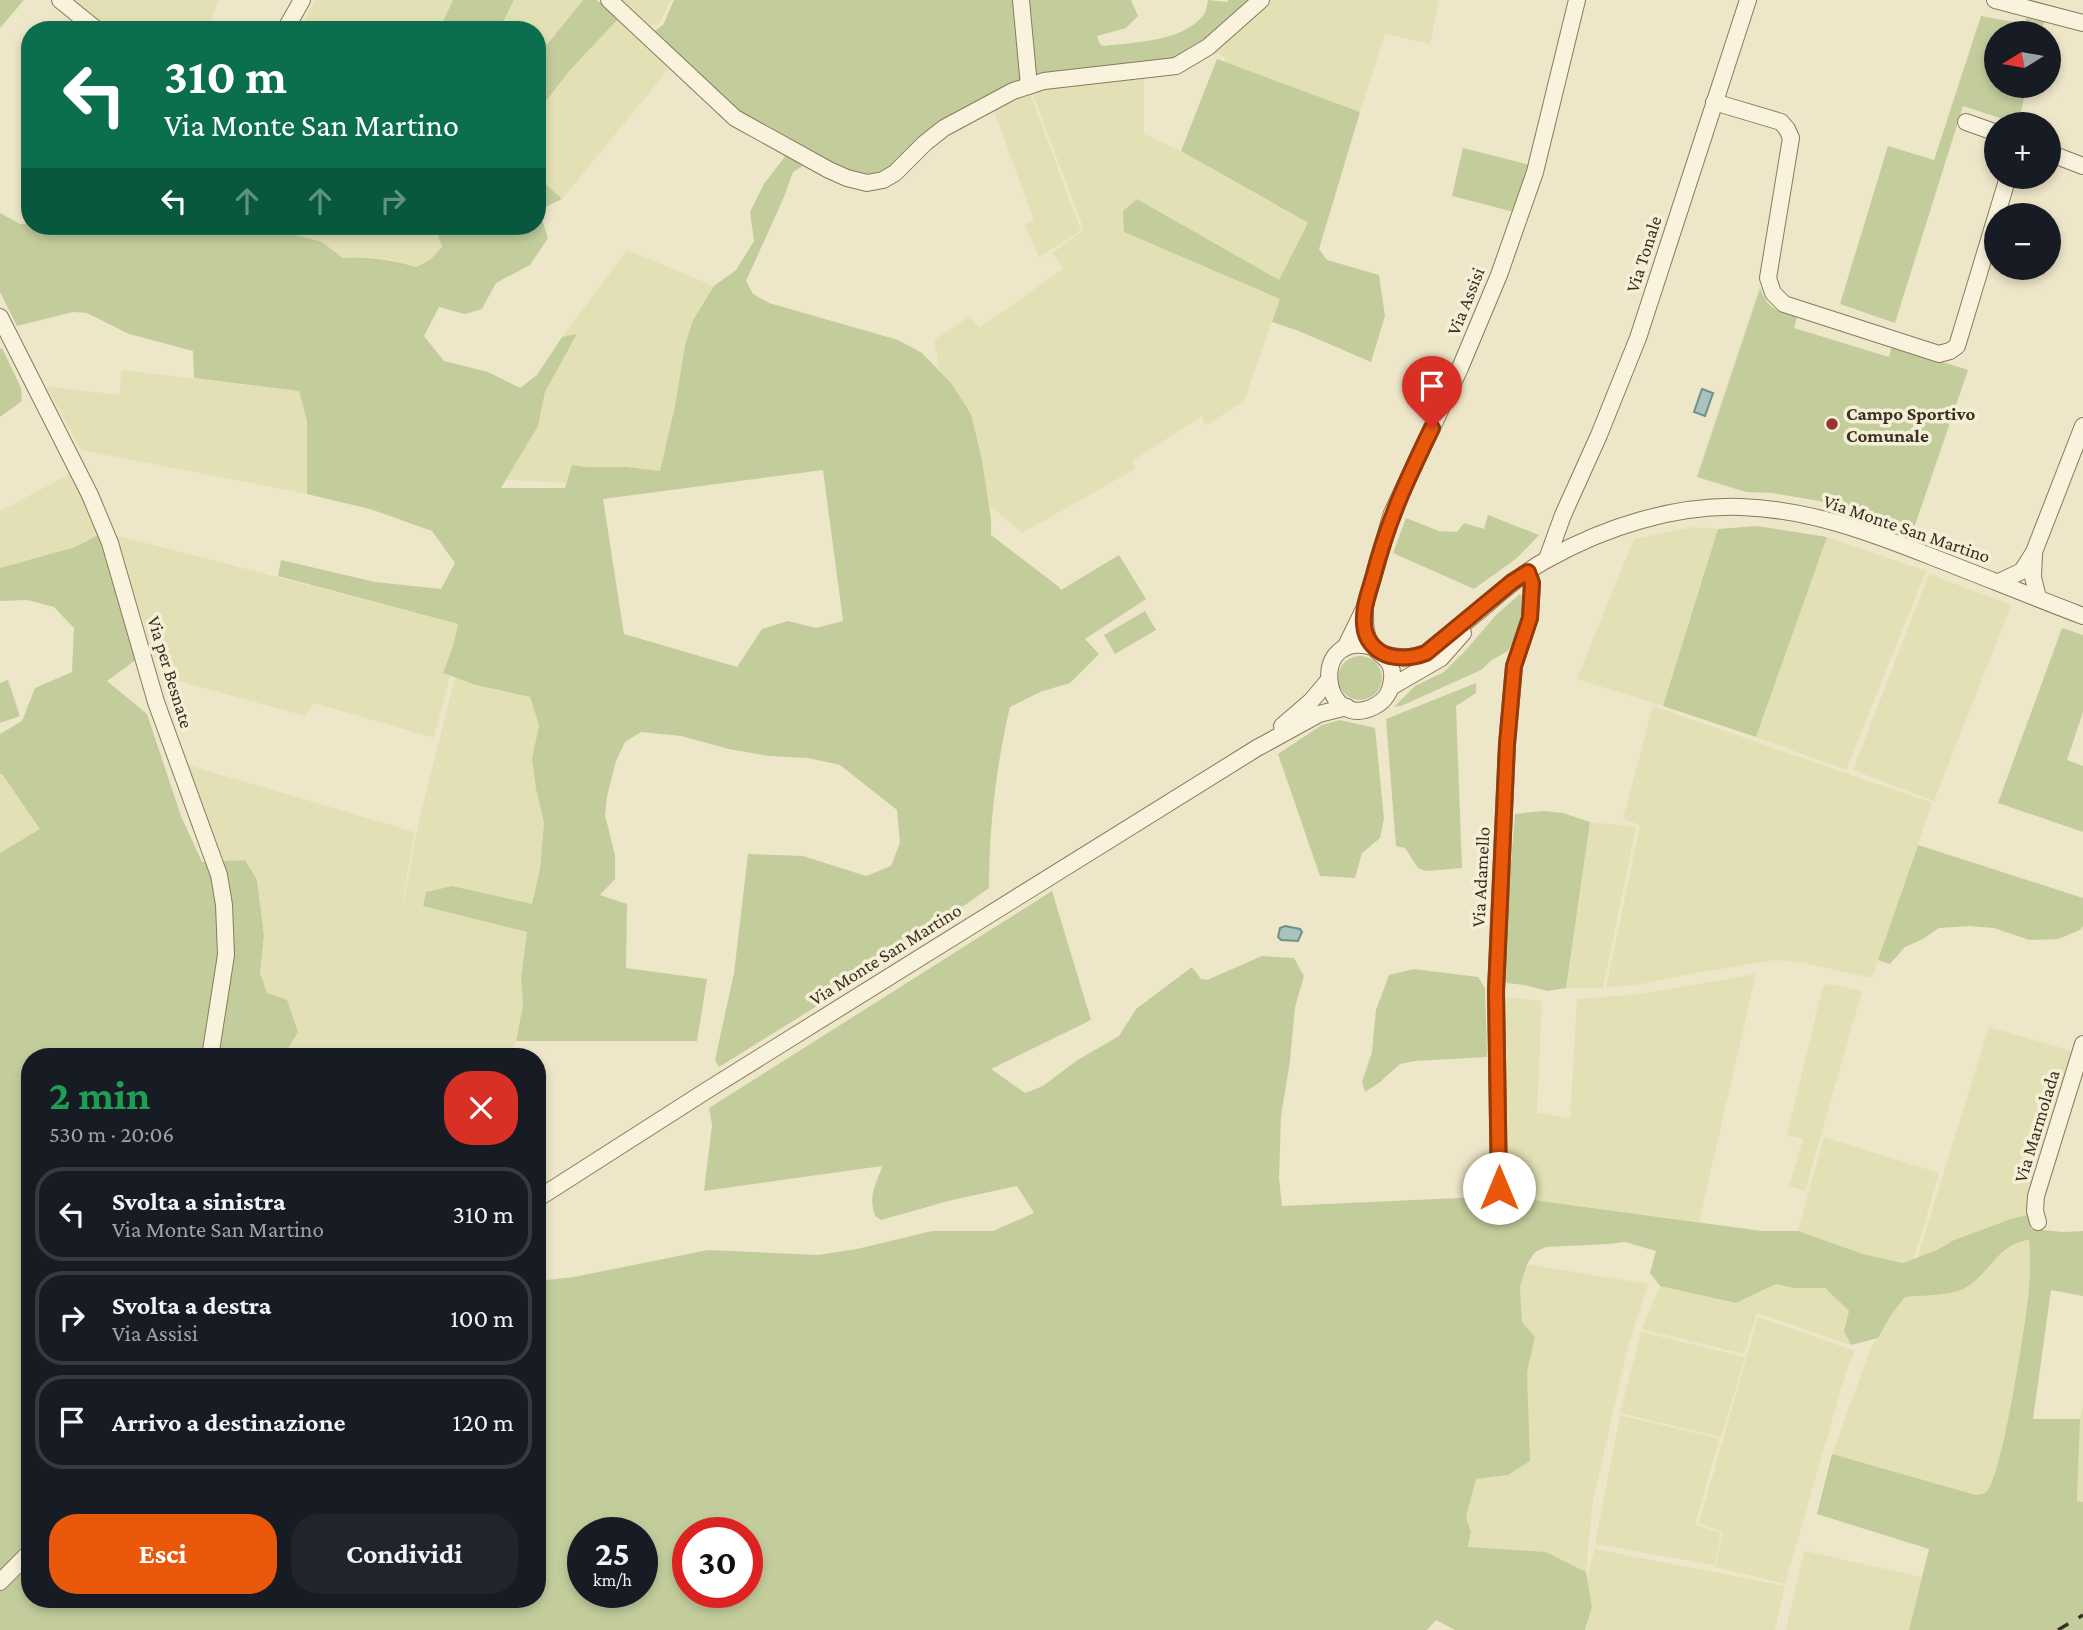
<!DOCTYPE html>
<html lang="it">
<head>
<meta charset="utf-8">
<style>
  :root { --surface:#171b24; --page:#20242c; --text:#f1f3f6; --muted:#9ea1a6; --line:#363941; --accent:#ea580c }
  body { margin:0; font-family:"Crimson Pro",serif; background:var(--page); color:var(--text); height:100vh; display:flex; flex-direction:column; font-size:26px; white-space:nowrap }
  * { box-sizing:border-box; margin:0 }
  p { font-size:23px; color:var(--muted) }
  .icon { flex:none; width:38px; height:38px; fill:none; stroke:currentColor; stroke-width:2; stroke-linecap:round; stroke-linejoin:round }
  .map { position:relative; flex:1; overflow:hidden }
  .panel { position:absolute; left:21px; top:1048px; width:525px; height:560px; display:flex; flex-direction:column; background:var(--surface); border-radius:28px; box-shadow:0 4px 10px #0003 }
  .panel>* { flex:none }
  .guide { position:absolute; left:21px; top:21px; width:525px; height:214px; border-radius:28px; box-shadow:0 4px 10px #0003; background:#0b6e4f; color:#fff; overflow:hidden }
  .needle { width:46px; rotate:259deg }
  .buttons { position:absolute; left:1984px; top:21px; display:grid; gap:14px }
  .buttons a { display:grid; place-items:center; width:77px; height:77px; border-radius:50%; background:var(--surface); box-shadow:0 4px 10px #0003; font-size:35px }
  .speed { position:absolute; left:567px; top:1517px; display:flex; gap:14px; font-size:35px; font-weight:700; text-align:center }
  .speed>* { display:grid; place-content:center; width:91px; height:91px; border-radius:50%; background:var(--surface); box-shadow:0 4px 10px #0003; line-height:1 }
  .speed small { font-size:18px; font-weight:400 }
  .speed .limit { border:10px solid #d22; background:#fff; color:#111 }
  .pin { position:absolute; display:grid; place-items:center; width:60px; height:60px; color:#fff; margin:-72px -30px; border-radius:50% 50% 50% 0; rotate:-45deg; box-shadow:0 0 7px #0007 }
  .pin .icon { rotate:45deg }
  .me { position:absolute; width:77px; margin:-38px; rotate:0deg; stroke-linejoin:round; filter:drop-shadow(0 0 5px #0008) }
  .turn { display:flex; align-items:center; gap:24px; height:147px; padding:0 28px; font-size:32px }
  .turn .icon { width:91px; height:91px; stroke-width:2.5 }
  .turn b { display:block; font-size:49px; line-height:60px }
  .lanes { display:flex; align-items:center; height:66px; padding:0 28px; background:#0003; justify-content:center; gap:35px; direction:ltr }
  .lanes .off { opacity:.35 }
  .round { display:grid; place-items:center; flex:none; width:74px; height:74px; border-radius:28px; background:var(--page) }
  .summary { display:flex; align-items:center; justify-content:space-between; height:119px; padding:0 28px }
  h1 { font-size:42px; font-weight:700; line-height:52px; color:#1e9e55 }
  .cta { display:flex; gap:14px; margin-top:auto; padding:14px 28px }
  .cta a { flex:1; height:80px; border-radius:28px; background:var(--accent); color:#fff; font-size:28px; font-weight:700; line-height:80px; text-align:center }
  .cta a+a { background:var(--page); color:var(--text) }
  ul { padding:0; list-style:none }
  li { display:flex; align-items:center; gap:21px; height:94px; margin:0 14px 10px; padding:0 14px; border:4px solid var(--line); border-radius:28px }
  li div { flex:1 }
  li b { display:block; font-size:26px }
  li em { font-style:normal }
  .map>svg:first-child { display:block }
</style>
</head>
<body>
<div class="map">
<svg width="2083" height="1630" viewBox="0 0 2083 1630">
  <rect width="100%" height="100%" fill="#eee6c8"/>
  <g fill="#e4e0b5">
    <polygon points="71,0 219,0 207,30 108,30"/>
    <polygon points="315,0 453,0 439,30 300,30"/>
    <polygon points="514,0 583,0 537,57 537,30 499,30"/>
    <polygon points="618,0 671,0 659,24 650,27"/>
    <polygon points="1270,0 1439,0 1430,44 1385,34 1360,112 1223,63 1225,57 1211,51"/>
    <polygon points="621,16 671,66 562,199 537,176 537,113 569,71"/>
    <polygon points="1144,76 1144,134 1181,151 1308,224 1279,281 1137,199 1124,232 1280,299 1244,401 1205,426 1202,416 1132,461 1135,469 1022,533 989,505 982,460 951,383 940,372 934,340 970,316 979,328 1063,269 1052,253 1084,230 1032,92 1042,88"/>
    <polygon points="1030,93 1081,231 1039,257 1025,225 1034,220 993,108"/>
    <polygon points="212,226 435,226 442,247 431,259 417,267 388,259 365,257 343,258 322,242 272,229"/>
    <polygon points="627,250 714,286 693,320 685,345 675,406 660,471 627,467 585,467 572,465 567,483 506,480 538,426 545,392 577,335 562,337"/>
    <polygon points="121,370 299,391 307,421 307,494 81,450 46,386 120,395"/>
    <polygon points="72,473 98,535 75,547 0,568 0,511"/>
    <polygon points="1693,527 1718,529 1663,706 1577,679 1634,539"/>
    <polygon points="115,535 458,624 454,643 443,672 450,675 434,738 314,703 305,716 161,676"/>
    <polygon points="1827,537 1926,571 1846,770 1756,737"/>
    <polygon points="1929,574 2011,605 1934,801 1853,770"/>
    <polygon points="455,677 476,685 530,697 539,725 532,759 536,789 544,823 540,869 532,905 452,886 426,892 422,905 527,932 521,977 523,1005 516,1041 510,1057 283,1057 298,1032 267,993 260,973 264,936 245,860 223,861 188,765 414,832 403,900 421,905 404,900 418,825"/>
    <polygon points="1653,706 1932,803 1872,978 1804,963 1775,960 1685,975 1642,984 1606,988 1640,825 1623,819"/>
    <polygon points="2,773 41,829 0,853 0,774"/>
    <polygon points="1590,822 1636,827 1603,988 1566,988"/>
    <polygon points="1756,974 1699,1222 1503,1196 1507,997 1542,1001 1537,1113 1570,1118 1577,999 1639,994"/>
    <polygon points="1830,984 1862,991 1805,1191 1789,1186 1803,1139 1787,1135 1823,986"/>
    <polygon points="1989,1027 2075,1052 2029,1193 2027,1215 2011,1219 1954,1240 1937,1250 1917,1258"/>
    <polygon points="1824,1137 1939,1173 1914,1259 1903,1263 1863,1254 1798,1231"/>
    <polygon points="2029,1240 2029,1289 2015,1388 1999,1460 1992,1484 1986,1492 1976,1495 1832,1454 1871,1348 1891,1315 1905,1297 1962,1289 1977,1279 2002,1250 2019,1241"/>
    <polygon points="1527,1264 1648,1284 1628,1346 1593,1501 1586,1572 1546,1552 1468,1548 1471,1532 1466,1517 1476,1479 1507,1475 1529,1461 1527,1372 1535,1337 1522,1322 1520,1287"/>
    <polygon points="1776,1284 1794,1288 1825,1288 1849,1311 1844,1331 1851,1345 1757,1313 1744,1354 1642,1329 1660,1286 1736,1303"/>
    <polygon points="1758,1317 1855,1351 1846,1372 1785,1584 1715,1567 1723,1532 1699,1523"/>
    <polygon points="1641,1332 1745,1357 1721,1437 1620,1413"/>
    <polygon points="2083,1407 2083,1502 2077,1501 2080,1419"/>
    <polygon points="1620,1415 1719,1439 1695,1525 1721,1533 1714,1565 1595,1544"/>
    <polygon points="1595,1549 1785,1586 1775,1630 1586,1630 1592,1607 1587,1578"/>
    <polygon points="1804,1551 1922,1577 1909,1630 1786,1630"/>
  </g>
  <g fill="#c3cd9c" fill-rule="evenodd">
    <polygon points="0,0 24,0 0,28"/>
    <polygon points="453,0 514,0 499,30 439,30"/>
    <polygon points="583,0 596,0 621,16 569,71 537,113 537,57"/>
    <polygon points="674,0 1015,0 1025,83 889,174 864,177 838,166 738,111 653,32 663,25"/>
    <path d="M 1025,0 L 1131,0 L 1138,16 L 1126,28 L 1097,36 L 1100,44 L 1104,46 C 1135,42 1181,42 1203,16 C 1206,12 1207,5 1208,0 L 1227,2 L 1229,0 L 1251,0 L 1221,31 L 1174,59 L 1034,80 Z"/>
    <polygon points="1981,16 2025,24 2026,18 2044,22 2041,33 1997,33 1997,86 2027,86 2018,124 1963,106 1895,323 1840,304 1888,146 1934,160"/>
    <polygon points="1217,59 1360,112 1319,249 1327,260 1379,275 1385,316 1371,362 1299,331 1272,322 1280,299 1124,232 1123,211 1137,199 1279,280 1308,223 1181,151"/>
    <polygon points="1463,148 1530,165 1514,212 1452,196"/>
    <path d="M 786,155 L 806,164 L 793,172 L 784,197 L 746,281 L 753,294 L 769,303 L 898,340 L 922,353 L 951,383 L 971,414 L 982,460 L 991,519 L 991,535 L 1059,587 L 1061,590 L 1119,555 L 1146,599 L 1085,639 L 1099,654 L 1070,683 L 1040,692 L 1010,707 C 996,766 989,828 989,888 L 862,978 L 719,1067 L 715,1060 L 734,973 L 748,854 L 803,856 L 866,876 L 891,866 L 900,843 L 897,810 L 840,765 L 808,758 L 769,756 L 729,749 L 681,736 L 641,732 L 625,742 L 616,761 L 607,796 L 605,815 L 615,855 L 615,879 L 600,895 L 627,904 L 626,968 L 707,979 L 697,1041 L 516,1041 L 523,1005 L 521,977 L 527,932 L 423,906 L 426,892 L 452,886 L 532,904 L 540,869 L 544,823 L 536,789 L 532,759 L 539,725 L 530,697 L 476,685 L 443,673 L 454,643 L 458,624 L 278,576 L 281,560 L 375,582 L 441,589 L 455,563 L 432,531 L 370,509 L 307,494 L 307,421 L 299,391 L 194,378 L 193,351 L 129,334 L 87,313 L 73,312 L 17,326 L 0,292 L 0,213 L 20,224 L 30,224 L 30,226 L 212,226 L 272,229 L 322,242 L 343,258 C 369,256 391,260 417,267 L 431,259 L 442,247 L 435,226 L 537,226 L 537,176 L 562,199 L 539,210 L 548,238 L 530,265 L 496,283 L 482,309 L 465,314 L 439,307 L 424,336 L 444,361 L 488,372 L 520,388 L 537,375 L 562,337 L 577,334 L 545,392 L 538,426 L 501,488 L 565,488 L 572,465 L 585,467 L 627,467 L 660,471 L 675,406 L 685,345 L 693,320 L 714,286 L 736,270 L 754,241 L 750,212 L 764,184 ZM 823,470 L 843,621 L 816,628 L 788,621 L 762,629 L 737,667 L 624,634 L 603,499 Z"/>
    <path d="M 1760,288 C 1767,309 1777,311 1797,317 L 1794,328 L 1889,357 L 1892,346 L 1968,370 L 1913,531 L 1819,501 L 1772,493 L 1746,492 L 1697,477 Z"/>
    <polygon points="2,348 21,388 22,401 0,417 0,349"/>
    <polygon points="1488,515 1539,535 1517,558 1474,589 1393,553 1406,518 1439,531 1457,532 1464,523 1484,529"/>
    <polygon points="1757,526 1827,537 1756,737 1663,706 1718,529"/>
    <path d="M 98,535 L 137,659 L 107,681 L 147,714 L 181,816 L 202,862 L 245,860 L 257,880 L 264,936 L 260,973 L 267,993 L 287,1000 L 298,1032 L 283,1057 L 30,1057 L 30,1600 L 537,1600 L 537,1281 L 574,1277 L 708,1250 L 818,1255 L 857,1249 L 932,1231 L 993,1231 L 1034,1213 L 1017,1186 L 952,1200 L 881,1220 L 875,1216 C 868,1194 876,1186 882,1166 L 704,1191 L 712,1125 L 709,1108 L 1052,891 L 1091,1020 L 991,1069 L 1025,1093 L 1043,1086 L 1076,1061 L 1119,1036 L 1136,1009 L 1192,967 L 1201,979 L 1207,980 L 1262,956 L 1294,958 L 1304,976 L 1295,1007 L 1290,1061 L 1281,1116 L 1279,1178 L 1282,1206 L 1503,1196 L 1762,1231 L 1798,1231 L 1863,1254 L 1903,1263 L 1937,1250 L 1954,1240 L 2011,1219 L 2027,1215 L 2031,1229 L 2063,1232 L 2083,1231 L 2083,1296 L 2051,1290 L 2033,1419 L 2080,1419 L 2077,1501 L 2083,1502 L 2083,1630 L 1909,1630 L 1929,1549 L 1817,1514 L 1832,1454 L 1976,1495 C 1979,1494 1983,1494 1986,1492 C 2002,1480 2027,1315 2029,1288 C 2030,1272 2030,1255 2029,1240 C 1998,1243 1990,1274 1965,1288 C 1951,1296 1922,1295 1905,1297 L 1891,1315 L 1878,1338 L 1851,1345 L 1844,1331 L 1849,1311 L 1825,1288 L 1794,1288 L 1776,1284 L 1736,1303 L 1660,1286 L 1650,1273 L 1656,1251 L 1625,1242 L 1608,1244 L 1546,1247 L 1535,1252 L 1527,1264 L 1520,1287 L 1522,1322 L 1535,1337 L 1527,1372 L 1530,1461 L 1508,1475 L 1476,1479 L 1466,1517 L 1471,1532 L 1468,1547 L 1546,1552 L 1586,1572 L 1592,1607 L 1585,1630 L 1455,1630 L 1436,1620 L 1427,1630 L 0,1630 L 0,853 L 40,829 L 2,774 L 0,774 L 0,734 L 22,721 L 35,688 L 72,672 L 74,628 L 54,607 L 27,600 L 0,601 L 0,568 L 75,547 ZM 583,1533 L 642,1533 L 642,1592 L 583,1592 ZM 688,1533 L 747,1533 L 747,1592 L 688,1592 Z"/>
    <polygon points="1520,594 1524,599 1524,611 1517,634 1508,651 1492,660 1481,670 1401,706 1394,707 1415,686 1444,672 1466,650 1496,615"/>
    <polygon points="1145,611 1156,630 1115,654 1104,635"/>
    <polygon points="2062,628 2083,635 2083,712 2067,760 2083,766 2083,832 1998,803"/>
    <circle cx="1360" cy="678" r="22"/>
    <polygon points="8,680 20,716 0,723 0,683"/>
    <polygon points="1476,683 1476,693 1456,706 1462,868 1426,871 1418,868 1405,848 1396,846 1386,719"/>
    <polygon points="1340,720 1375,728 1384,819 1380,838 1362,853 1355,878 1320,876 1278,754 1322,725"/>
    <polygon points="1543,811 1563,813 1590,822 1566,988 1548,991 1524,985 1507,983 1502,972 1515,814"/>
    <polygon points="1918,845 2083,898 2083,926 2080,930 2058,939 2029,940 1994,928 1969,926 1939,928 1923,939 1905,947 1890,964 1878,960"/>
    <polygon points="1414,969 1478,977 1485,988 1487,1057 1415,1061 1400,1064 1380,1082 1365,1092 1362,1082 1372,1052 1376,1010 1389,975"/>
  </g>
  <g fill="#a9c3bd" stroke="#6f918b" stroke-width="2">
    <polygon points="1702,389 1713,393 1705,416 1694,412"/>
    <polygon points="1285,926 1300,929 1302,932 1298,941 1281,940 1278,937 1280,928"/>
  </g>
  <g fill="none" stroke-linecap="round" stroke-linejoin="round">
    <g stroke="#8b795d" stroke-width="18">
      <g id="minor">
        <polyline points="60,0 97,30"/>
        <polyline points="609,0 735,118 829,170 847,178 867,183 883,180 895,173 925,143 944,128 1013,91 1044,81 1176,66 1208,47 1261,0"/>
        <polyline points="1021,0 1029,86"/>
        <polyline points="1995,0 2083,23"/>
        <polyline points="285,30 302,0"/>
        <polyline points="1714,102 1781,122 1787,129 1791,138 1768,278 1773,293 1784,304 1939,354 1950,351 1957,346 2008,177"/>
        <polyline points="1966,122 1997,133"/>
        <polyline points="2049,153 2083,166"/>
        <polyline points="0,317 90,495 110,543 156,702 219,875 224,905 226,955 210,1057"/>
        <polyline points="2034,554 2033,577 2038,598"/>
        <polyline points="1547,559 1563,515 1599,435 1638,338 1748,0"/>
        <polyline points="1999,582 2022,571 2034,552 2083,426"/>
        <path d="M 1365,613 C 1365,625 1365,634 1371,644 C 1380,658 1394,657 1392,680 C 1391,691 1385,701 1375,706 C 1321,734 1308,628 1373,647"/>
        <polyline points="1345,648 1364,609 1392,513 1460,368 1499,275 1535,172 1577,0"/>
        <path d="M 1383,654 C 1399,658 1410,659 1426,653 C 1446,637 1466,622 1484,607 C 1505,589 1524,572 1548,559 C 1605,527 1674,505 1741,507 C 1809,509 1872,533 1935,558 C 1984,577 2033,597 2083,616"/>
        <polyline points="1391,687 1441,658 1463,633"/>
        <polyline points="1282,726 1311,701 1328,681"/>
        <polyline points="1499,1188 1496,991 1507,745 1514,666 1530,618 1532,583 1528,572"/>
        <polyline points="537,1199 709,1089 1257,748 1319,714 1347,707"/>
        <polyline points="2038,1222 2035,1211 2036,1196 2083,1044"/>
        <polyline points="0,1582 30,1552"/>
      </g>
    </g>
    <use href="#minor" stroke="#f9f2dc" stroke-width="16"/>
    <polyline stroke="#3b2f20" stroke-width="3.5" stroke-dasharray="12 12" stroke-linecap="butt" points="2058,1630 2083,1615"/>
  </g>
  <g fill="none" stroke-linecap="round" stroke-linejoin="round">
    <g stroke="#983908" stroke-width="18">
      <path id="route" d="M 1432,428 C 1407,479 1387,523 1373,578 C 1368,595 1361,613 1365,631 C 1368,643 1378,653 1390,656 C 1403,659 1413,658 1426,653 L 1512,582 L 1528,572 L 1532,583 L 1530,618 L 1514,666 L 1507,744 L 1496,991 L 1499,1188"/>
    </g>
    <use href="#route" stroke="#ea580c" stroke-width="12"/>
  </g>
  <circle fill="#99352d" stroke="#f6efd8" stroke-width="2.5" cx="1832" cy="424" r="7"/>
  <g text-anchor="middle" stroke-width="7" stroke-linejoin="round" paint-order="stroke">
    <g font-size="19" fill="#3b2f20" stroke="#f6efd8">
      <text transform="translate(1643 254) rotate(-72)" y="7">Via Tonale</text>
      <text transform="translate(1465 301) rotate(-68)" y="7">Via Assisi</text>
      <text transform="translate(1907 528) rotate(19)" y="7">Via Monte San Martino</text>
      <text transform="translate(171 672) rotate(73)" y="7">Via per Besnate</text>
      <text transform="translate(1480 877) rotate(-87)" y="7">Via Adamello</text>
      <text transform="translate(885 954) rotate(-32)" y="7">Via Monte San Martino</text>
      <text transform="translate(2036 1126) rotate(-73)" y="7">Via Marmolada</text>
    </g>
    <g font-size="19" font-weight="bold" fill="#3b2f20" stroke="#f6efd8" text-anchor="start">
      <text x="1846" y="420">Campo Sportivo<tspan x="1846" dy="22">Comunale</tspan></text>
    </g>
  </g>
</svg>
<div class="buttons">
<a><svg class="needle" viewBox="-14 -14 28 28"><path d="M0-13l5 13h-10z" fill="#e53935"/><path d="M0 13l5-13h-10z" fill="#9ea1a6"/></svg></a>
<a>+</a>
<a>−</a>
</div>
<div class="speed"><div>25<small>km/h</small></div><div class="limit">30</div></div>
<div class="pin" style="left:1432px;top:428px;background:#d93025"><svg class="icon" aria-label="arrive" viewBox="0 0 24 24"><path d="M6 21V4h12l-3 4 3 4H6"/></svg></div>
<svg class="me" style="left:1499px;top:1188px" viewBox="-20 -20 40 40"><circle r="19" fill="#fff"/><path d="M0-13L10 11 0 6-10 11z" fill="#ea580c"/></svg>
<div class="guide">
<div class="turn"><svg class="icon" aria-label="left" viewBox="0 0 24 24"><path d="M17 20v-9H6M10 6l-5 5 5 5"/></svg><div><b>310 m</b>Via Monte San Martino</div></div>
<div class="lanes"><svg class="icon" aria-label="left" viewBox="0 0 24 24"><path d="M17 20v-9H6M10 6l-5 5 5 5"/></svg><svg class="icon off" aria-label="ahead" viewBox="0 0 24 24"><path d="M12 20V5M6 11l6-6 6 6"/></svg><svg class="icon off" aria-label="ahead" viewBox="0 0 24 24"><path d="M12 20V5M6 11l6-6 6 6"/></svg><svg class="icon off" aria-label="right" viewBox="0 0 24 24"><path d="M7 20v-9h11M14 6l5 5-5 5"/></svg></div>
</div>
<section class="panel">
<div class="summary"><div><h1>2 min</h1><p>530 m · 20:06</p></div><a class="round" style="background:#d93025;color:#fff"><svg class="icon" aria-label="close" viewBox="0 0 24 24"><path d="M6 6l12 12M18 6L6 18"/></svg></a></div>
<ul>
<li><svg class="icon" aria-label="left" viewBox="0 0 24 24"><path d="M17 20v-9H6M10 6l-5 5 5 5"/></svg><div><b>Svolta a sinistra</b><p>Via Monte San Martino</p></div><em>310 m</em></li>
<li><svg class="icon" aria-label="right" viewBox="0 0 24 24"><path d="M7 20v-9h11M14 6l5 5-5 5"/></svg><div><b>Svolta a destra</b><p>Via Assisi</p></div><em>100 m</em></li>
<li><svg class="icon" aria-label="arrive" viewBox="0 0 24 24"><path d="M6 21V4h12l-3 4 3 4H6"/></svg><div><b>Arrivo a destinazione</b></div><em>120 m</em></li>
</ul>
<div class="cta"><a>Esci</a><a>Condividi</a></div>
</section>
</div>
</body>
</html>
